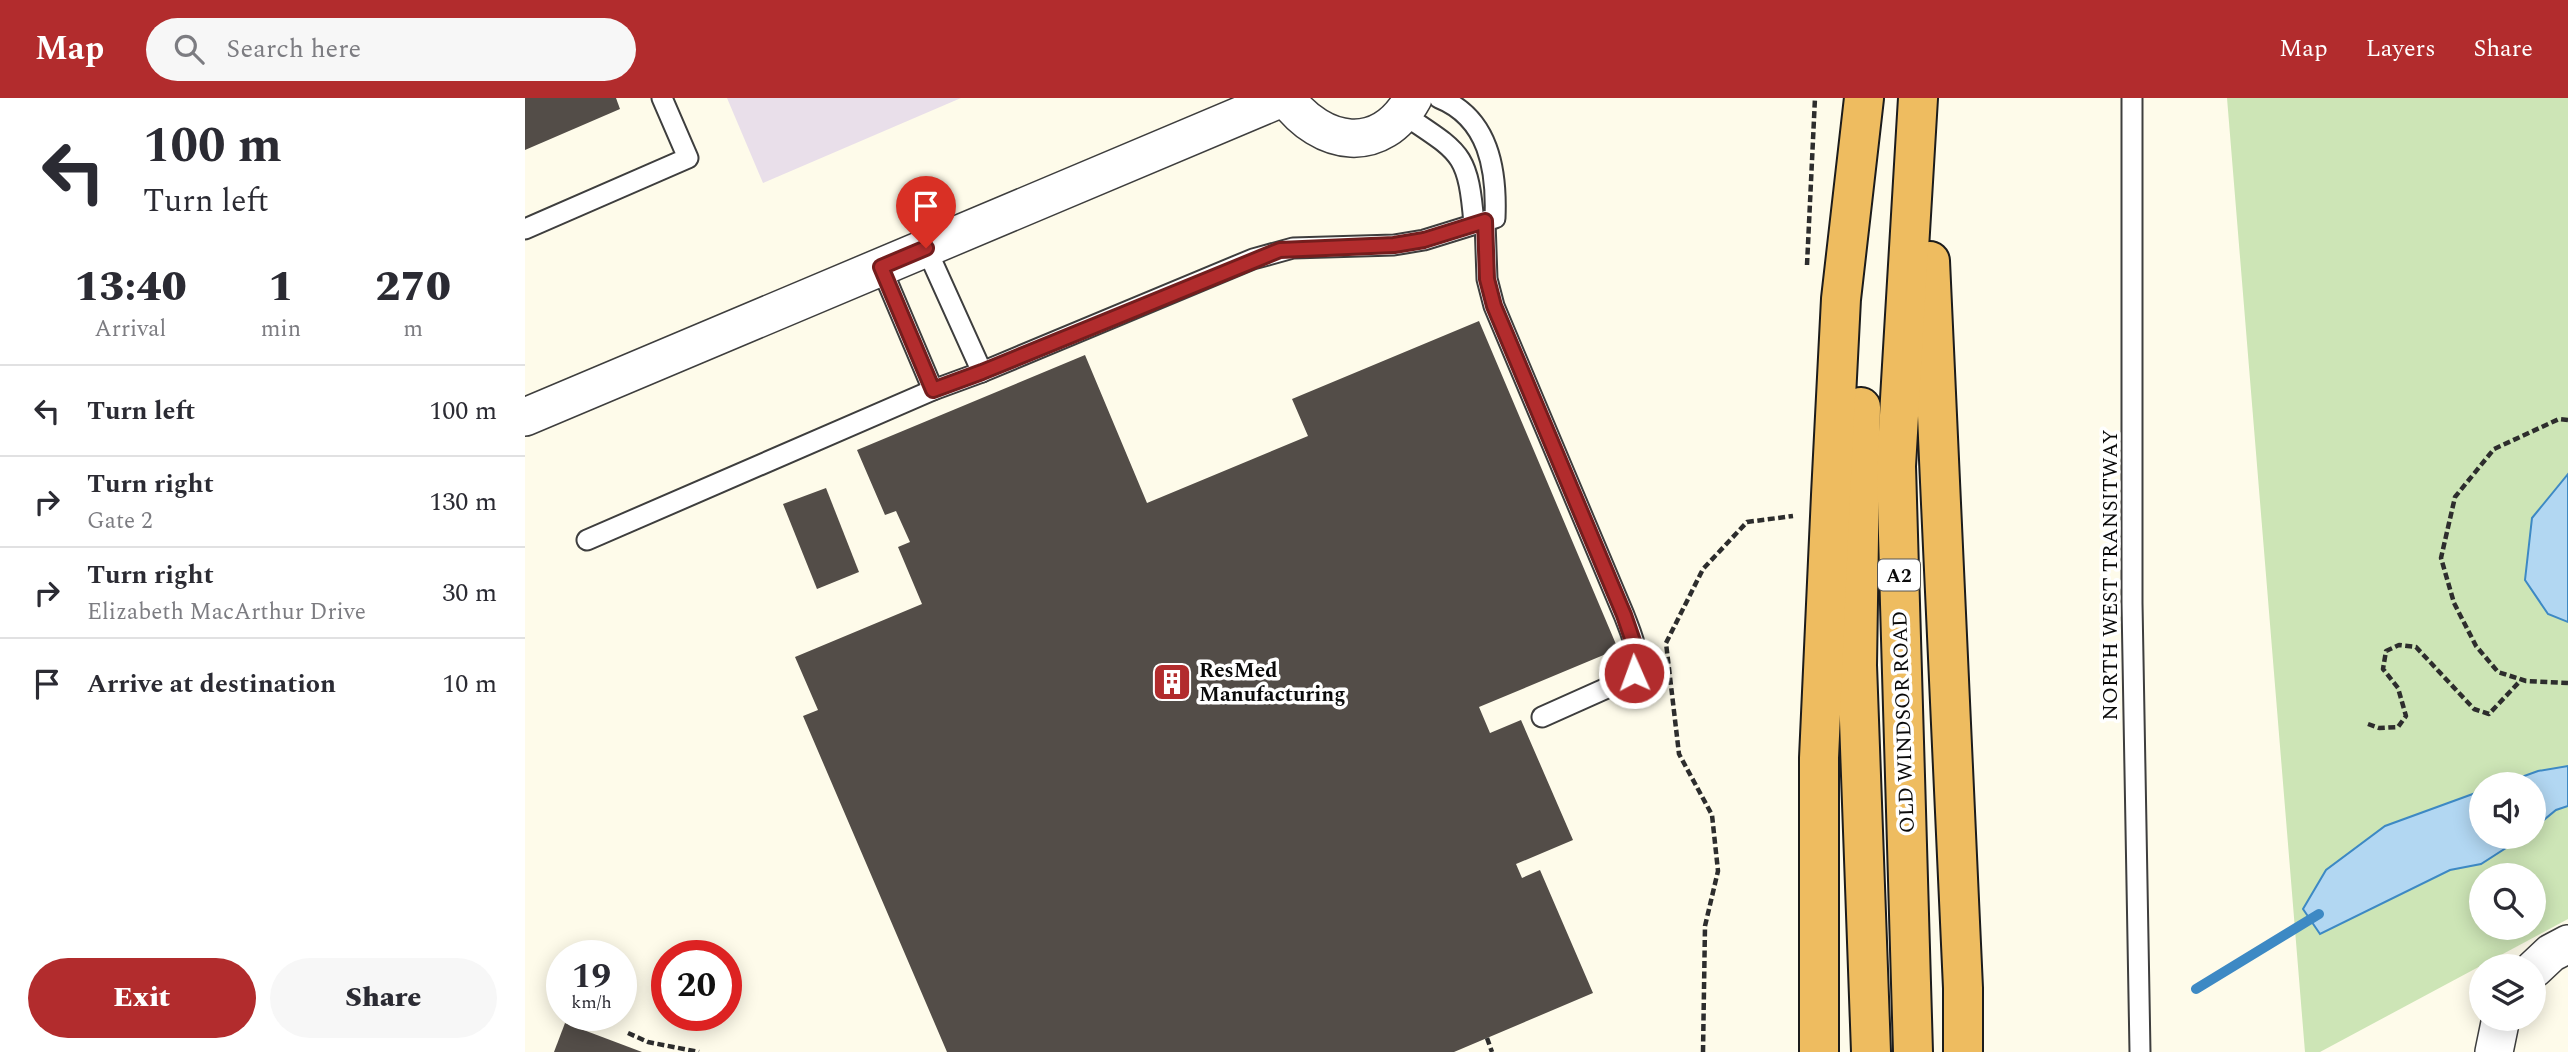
<!DOCTYPE html>
<html lang="en">
<head>
<meta charset="utf-8">
<style>
  :root { --surface:#fff; --page:#f7f7f7; --text:#2b2b33; --muted:#7c7c81; --line:#e1e1e2; --accent:#b22c2d }
  body { margin:0; font-family:Spectral,serif; background:var(--page); color:var(--text); height:100vh; display:flex; flex-direction:column; font-size:26px; white-space:nowrap }
  * { box-sizing:border-box; margin:0 }
  p { font-size:23px; color:var(--muted) }
  .icon { flex:none; width:38px; height:38px; fill:none; stroke:currentColor; stroke-width:2; stroke-linecap:round; stroke-linejoin:round }
  .map { position:relative; flex:1; overflow:hidden }
  .drawer { display:flex; flex-direction:column; background:var(--surface); width:525px }
  .drawer>* { flex:none }
  .guide { background:#fff; color:var(--text); overflow:hidden }
  .tools { position:absolute; left:1944px; top:674px; display:grid; gap:14px }
  .tools a { display:grid; place-items:center; width:77px; height:77px; border-radius:50%; background:var(--surface); box-shadow:0 4px 18px #0003; font-size:35px }
  .speed { position:absolute; left:21px; top:842px; display:flex; gap:14px; font-size:35px; font-weight:700; text-align:center }
  .speed>* { display:grid; place-content:center; width:91px; height:91px; border-radius:50%; background:var(--surface); box-shadow:0 4px 18px #0003; line-height:1 }
  .speed small { font-size:18px; font-weight:400 }
  .speed .limit { border:10px solid #d22; background:#fff; color:#111 }
  .pin { position:absolute; display:grid; place-items:center; width:60px; height:60px; color:#fff; margin:-72px -30px; border-radius:50% 50% 50% 0; rotate:-45deg; box-shadow:0 0 7px #0007 }
  .pin .icon { rotate:45deg }
  .me { position:absolute; width:77px; margin:-38px; rotate:358deg; stroke-linejoin:round; filter:drop-shadow(0 0 5px #0008) }
  .turn { display:flex; align-items:center; gap:24px; height:147px; padding:0 28px; font-size:32px }
  .turn .icon { width:91px; height:91px; stroke-width:2.5 }
  .turn b { display:block; font-size:49px; line-height:60px }
  .eta { display:flex; justify-content:space-evenly; align-items:center; height:119px; text-align:center }
  .eta b { font-size:42px; font-weight:800; line-height:49px }
  .button { display:flex; gap:14px; margin-top:auto; padding:14px 28px }
  .button a { flex:1; height:80px; border-radius:42px; background:var(--accent); color:#fff; font-size:28px; font-weight:800; line-height:80px; text-align:center }
  .button a+a { background:var(--page); color:var(--text) }
  ul { padding:0; list-style:none }
  li { display:flex; align-items:center; gap:21px; height:91px; padding:0 28px; border-top:2px solid var(--line) }
  li div { flex:1 }
  li b { display:block; font-size:26px }
  li em { font-style:normal }
  header { display:flex; align-items:center; gap:42px; box-sizing:border-box; height:98px; padding:0 35px; background:var(--accent); color:#fff }
  header strong { font-size:33px }
  nav { display:flex; gap:38px; margin-inline-start:auto; font-size:24px }
  .search { width:490px; height:63px; background:var(--page); display:flex; align-items:center; gap:18px; box-sizing:border-box; padding:0 24px; border-radius:38px; color:var(--muted); font-size:26px }
  main { display:flex; flex:1; min-height:0 }
  .map>svg:first-child { display:block }
</style>
</head>
<body>
<header>
<strong>Map</strong>
<div class="search"><svg class="icon" aria-label="search" viewBox="0 0 24 24"><circle cx="10" cy="10" r="6"/><path d="M15 15l6 6"/></svg>Search here</div>
<nav><a>Map</a><a>Layers</a><a>Share</a></nav>
</header>
<main>
<section class="drawer">
<div class="guide">
<div class="turn"><svg class="icon" aria-label="left" viewBox="0 0 24 24"><path d="M17 20v-9H6M10 6l-5 5 5 5"/></svg><div><b>100 m</b>Turn left</div></div>
</div>
<div class="eta">
<div><b>13:40</b><p>Arrival</p></div>
<div><b>1</b><p>min</p></div>
<div><b>270</b><p>m</p></div>
</div>
<ul>
<li><svg class="icon" aria-label="left" viewBox="0 0 24 24"><path d="M17 20v-9H6M10 6l-5 5 5 5"/></svg><div><b>Turn left</b></div><em>100 m</em></li>
<li><svg class="icon" aria-label="right" viewBox="0 0 24 24"><path d="M7 20v-9h11M14 6l5 5-5 5"/></svg><div><b>Turn right</b><p>Gate 2</p></div><em>130 m</em></li>
<li><svg class="icon" aria-label="right" viewBox="0 0 24 24"><path d="M7 20v-9h11M14 6l5 5-5 5"/></svg><div><b>Turn right</b><p>Elizabeth MacArthur Drive</p></div><em>30 m</em></li>
<li><svg class="icon" aria-label="arrive" viewBox="0 0 24 24"><path d="M6 21V4h12l-3 4 3 4H6"/></svg><div><b>Arrive at destination</b></div><em>10 m</em></li>
</ul>
<div class="button"><a>Exit</a><a>Share</a></div>
</section>
<div class="map">
<svg width="2043" height="954" viewBox="0 0 2043 954">
  <rect width="100%" height="100%" fill="#fefbea"/>
  <polygon fill="#e9dfea" points="202,0 436,0 238,85"/>
  <path fill="#cde5b6" fill-rule="evenodd" d="M 1702,0 L 2043,0 L 2043,821 L 1795,954 L 1780,954 ZM 1956,686 L 2009,686 L 2009,738 L 1956,738 ZM 1956,777 L 2009,777 L 2009,830 L 1956,830 Z"/>
  <g fill="#b2d7f2" stroke="#3d89c4" stroke-width="2">
    <polygon points="2043,376 2043,524 2023,516 2000,482 2007,420"/>
    <polygon points="2043,668 2043,708 2031,712 2009,730 2009,686 1977,686 2013,673"/>
    <polygon points="1956,693 1956,738 1998,739 1956,766 1925,772 1795,836 1778,811 1801,772 1860,728"/>
  </g>
  <g fill="none" stroke-linecap="round" stroke-linejoin="round">
    <polyline stroke="#3d89c4" stroke-width="10" points="1671,891 1794,816"/>
  </g>
  <g fill="#534d48">
    <polygon points="0,0 91,0 95,11 0,52"/>
    <polygon points="954,223 1093,551 954,609 965,635 996,622 1048,742 991,766 997,780 1015,772 1068,895 929,954 422,954 278,618 293,612 270,559 397,506 373,449 385,444 371,413 360,417 332,352 560,257 622,405 783,338 767,301"/>
    <polygon points="301,390 334,474 292,491 258,406"/>
    <polygon points="40,925 117,954 29,954"/>
  </g>
  <g fill="none" stroke-linecap="round" stroke-linejoin="round">
    <g stroke="#3e3e3e" stroke-width="23">
      <g id="service">
        <polyline points="1607,0 1607,505 1615,954"/>
        <path d="M 878,16 C 936,55 943,54 949,126"/>
        <path d="M 960,123 L 962,181 L 969,208 L 1099,517 C 1107,538 1120,563 1102,581 L 1017,619"/>
        <polyline points="0,131 163,60 137,0"/>
        <polyline points="401,150 457,274"/>
        <polyline points="356,169 408,292"/>
        <path d="M 62,442 L 408,292 L 457,274 L 728,161 L 768,150 L 869,147 L 899,142 L 970,120 C 972,72 964,20 914,0"/>
      </g>
    </g>
    <g stroke="#3e3e3e" stroke-width="40">
      <g id="minor">
        <path d="M 761,0 C 797,49 856,58 888,0"/>
        <polyline points="0,319 757,0"/>
        <polyline points="2009,871 2026,855 2043,846"/>
        <polyline points="1969,954 1976,920"/>
      </g>
    </g>
    <g stroke="#1c1c1c" stroke-width="42">
      <g id="trunk">
        <polyline points="1405,163 1438,890 1438,954"/>
        <polyline points="1336,309 1332,567 1346,954"/>
        <polyline points="1294,954 1294,660 1306,397 1316,201 1339,0"/>
        <polyline points="1388,954 1371,368 1393,0"/>
      </g>
    </g>
    <g stroke="#2d2d2d" stroke-width="4.5" stroke-dasharray="7 3.5" stroke-linecap="butt">
      <polyline points="1282,167 1290,0"/>
      <polyline points="2043,322 2034,321 1969,351 1930,399 1916,460 1929,505 1951,548 1973,574 2001,583 2043,585"/>
      <polyline points="1843,626 1854,630 1873,629 1881,618 1873,590 1858,571 1861,553 1874,547 1891,549 1949,611 1964,616 1996,582"/>
      <polyline points="103,935 123,944 174,954"/>
      <polyline points="962,940 967,954"/>
      <polyline points="1178,954 1180,828 1193,773 1187,717 1154,656 1141,545 1178,471 1222,424 1268,418"/>
    </g>
    <use href="#service" stroke="#fff" stroke-width="19"/>
    <use href="#minor" stroke="#fff" stroke-width="37"/>
    <use href="#trunk" stroke="#eebc60" stroke-width="38"/>
  </g>
  <g fill="none" stroke-linecap="round" stroke-linejoin="round">
    <g stroke="#741d1d" stroke-width="18">
      <polyline id="route" points="401,150 356,169 408,292 457,274 755,152 869,147 899,142 960,123 962,181 969,208 1099,517 1111,552 1109,575"/>
    </g>
    <use href="#route" stroke="#b22c2d" stroke-width="12"/>
  </g>
  <defs>
    <g id="building-square" transform="scale(2.0125)"><rect x="-9" y="-9" width="18" height="18" rx="4" fill="#b22c2d" stroke="#fff"/><path d="M-4-6H4V6H1V3H-1V6H-4ZM-2.5-4.3h1.7v1.8h-1.7ZM.8-4.3h1.7v1.8H.8ZM-2.5-1h1.7V.8h-1.7ZM.8-1h1.7V.8H.8Z" fill="#fff"/></g>
  </defs>
  <g fill-rule="evenodd">
    <use href="#building-square" x="647" y="584"/>
  </g>
  <g text-anchor="middle" stroke-width="7" stroke-linejoin="round" paint-order="stroke">
    <rect fill="#fff" stroke="#545454" stroke-width="2" x="1353" y="461.5" width="42" height="31" rx="5"/>
    <g font-size="19" font-weight="bold" fill="#0b0b0b">
      <text x="1374" y="484">A2</text>
    </g>
    <g font-size="21" fill="#0b0b0b" stroke="#fff">
      <text transform="translate(1585 477) rotate(-90)" y="7">NORTH WEST TRANSITWAY</text>
      <text transform="translate(1378 624) rotate(-92)" y="7">OLD WINDSOR ROAD</text>
    </g>
    <g font-size="21" font-weight="bold" fill="#0b0b0b" stroke="#fff" text-anchor="start">
      <text x="674" y="579">ResMed<tspan x="674" dy="24">Manufacturing</tspan></text>
    </g>
  </g>
</svg>
<div class="tools">
<a><svg class="icon" aria-label="sound" viewBox="0 0 24 24"><path d="M4 9h4l5-4v14l-5-4H4zM17 9q2 3 0 6"/></svg></a>
<a><svg class="icon" aria-label="search" viewBox="0 0 24 24"><circle cx="10" cy="10" r="6"/><path d="M15 15l6 6"/></svg></a>
<a><svg class="icon" aria-label="layers" viewBox="0 0 24 24"><path d="M12 4l9 5-9 5-9-5zM3 14l9 5 9-5"/></svg></a>
</div>
<div class="speed"><div>19<small>km/h</small></div><div class="limit">20</div></div>
<div class="pin" style="left:401px;top:150px;background:#d93025"><svg class="icon" aria-label="arrive" viewBox="0 0 24 24"><path d="M6 21V4h12l-3 4 3 4H6"/></svg></div>
<svg class="me" style="left:1109px;top:575px" viewBox="-20 -20 40 40"><circle r="17" fill="#b22c2d" stroke="#fff" stroke-width="3"/><path d="M0-11L8 9 0 5-8 9z" fill="#fff"/></svg>
</div>
</main>
</body>
</html>
